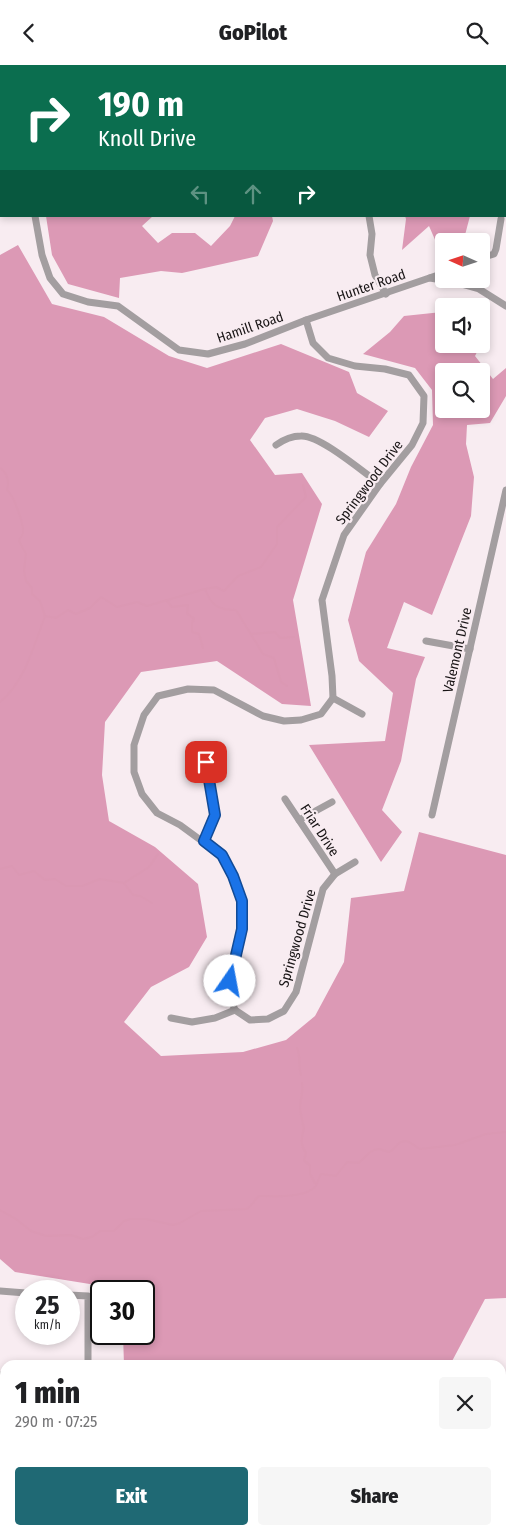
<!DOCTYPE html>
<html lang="en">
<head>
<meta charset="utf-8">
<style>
  :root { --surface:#fff; --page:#f6f6f6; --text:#202124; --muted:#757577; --accent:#1f6974 }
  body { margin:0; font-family:"Fira Sans Condensed",sans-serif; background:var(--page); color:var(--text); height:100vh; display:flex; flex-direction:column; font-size:19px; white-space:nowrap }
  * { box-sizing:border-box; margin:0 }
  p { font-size:16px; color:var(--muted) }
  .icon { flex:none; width:28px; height:28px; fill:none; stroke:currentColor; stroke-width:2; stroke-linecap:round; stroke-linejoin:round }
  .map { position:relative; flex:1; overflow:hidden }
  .side { position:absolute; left:0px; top:1295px; width:506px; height:175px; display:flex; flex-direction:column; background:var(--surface); border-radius:15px 15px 0 0; box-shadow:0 2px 8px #0003 }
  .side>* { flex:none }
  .hud { position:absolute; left:0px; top:0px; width:506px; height:152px; box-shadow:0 2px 8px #0003; background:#0b6e4f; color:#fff; overflow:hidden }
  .needle { width:32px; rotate:273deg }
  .buttons { position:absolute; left:435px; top:168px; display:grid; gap:10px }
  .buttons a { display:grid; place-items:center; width:55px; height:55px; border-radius:5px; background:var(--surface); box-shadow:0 2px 8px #0003; font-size:25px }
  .speed { position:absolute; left:15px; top:1215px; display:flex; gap:10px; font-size:25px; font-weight:700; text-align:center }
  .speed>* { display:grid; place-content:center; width:65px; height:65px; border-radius:50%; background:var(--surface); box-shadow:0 2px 8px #0003; line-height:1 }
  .speed small { font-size:12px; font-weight:400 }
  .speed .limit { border:2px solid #111; border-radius:8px; background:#fff; color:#111 }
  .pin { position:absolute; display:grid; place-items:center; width:42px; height:42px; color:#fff; margin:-21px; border-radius:10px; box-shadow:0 2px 8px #0006 }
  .me { position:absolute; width:55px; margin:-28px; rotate:12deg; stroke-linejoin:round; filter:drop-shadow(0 0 4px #0008) }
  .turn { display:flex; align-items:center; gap:18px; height:105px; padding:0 15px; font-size:22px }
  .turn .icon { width:65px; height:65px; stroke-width:2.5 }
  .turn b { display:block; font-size:35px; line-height:42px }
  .lanes { display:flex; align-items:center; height:48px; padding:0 15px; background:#0003; justify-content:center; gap:25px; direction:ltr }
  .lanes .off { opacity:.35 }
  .round { display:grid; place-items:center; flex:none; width:52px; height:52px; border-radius:5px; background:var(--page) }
  .overview { display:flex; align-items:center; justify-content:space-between; height:85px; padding:0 15px }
  h1 { font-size:30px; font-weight:800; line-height:38px }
  .action { display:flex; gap:10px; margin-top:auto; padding:10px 15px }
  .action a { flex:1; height:58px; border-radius:5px; background:var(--accent); color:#fff; font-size:20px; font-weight:800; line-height:58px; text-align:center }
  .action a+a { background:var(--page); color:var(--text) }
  header { display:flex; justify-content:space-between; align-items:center; height:65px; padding:0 15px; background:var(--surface); font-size:22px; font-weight:800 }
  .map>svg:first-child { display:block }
</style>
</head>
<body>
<header><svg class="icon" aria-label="back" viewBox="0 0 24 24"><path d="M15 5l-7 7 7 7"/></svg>GoPilot<svg class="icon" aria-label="search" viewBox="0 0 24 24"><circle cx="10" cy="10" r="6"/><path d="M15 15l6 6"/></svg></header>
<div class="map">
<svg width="506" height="1470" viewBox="0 0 506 1470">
  <rect width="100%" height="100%" fill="#f8ecf1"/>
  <g fill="#ffcadf">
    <polygon points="0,0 124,0 1,1 1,18"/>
    <rect x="0" y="1310" width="5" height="96"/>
  </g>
  <g fill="#dc99b5" fill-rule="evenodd">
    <polygon points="0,18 1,18 0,114"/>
    <polygon points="46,151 153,151 142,161 158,178 172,168 195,168 211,181 230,161 235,151 272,151 273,156 258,191 182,208 161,206 120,213 119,233 68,219 52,190"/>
    <polygon points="405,151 470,151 465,170 436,177 429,161 402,185 406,154"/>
    <polygon points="18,180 52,239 104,252 169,291 207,303 281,279 349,307 357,328 388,346 369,372 335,356 297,344 265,353 250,375 275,410 302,408 322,439 293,535 311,641 282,639 217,596 141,607 105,657 102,710 109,756 155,782 198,819 207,872 189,902 151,922 124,957 161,991 243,987 286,975 315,951 344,897 351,833 404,826 419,767 506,790 506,1233 485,1234 450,1300 124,1300 123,1269 144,1269 144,1226 102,1226 96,1220 15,1207 0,1194 0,190"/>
    <path d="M 442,247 L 444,247 L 444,279 L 481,279 L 475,291 L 493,314 L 506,303 L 506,331 L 490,358 L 467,360 L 466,379 L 474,412 L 471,451 L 432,550 L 404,537 L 387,583 L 425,592 L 416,614 L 401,696 L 382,745 L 402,767 L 381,797 L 309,680 L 385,676 L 393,628 L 359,596 L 348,555 L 366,487 L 396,439 L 411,402 L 433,360 L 432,325 L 415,303 L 363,289 L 390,267 L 404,251 ZM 444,306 L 481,306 L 481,344 L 444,344 Z"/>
    <polygon points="194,1465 341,1465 346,1470 195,1470"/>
    <polygon points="361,1465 473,1465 474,1470 361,1470"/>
  </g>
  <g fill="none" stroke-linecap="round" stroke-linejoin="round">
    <g stroke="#db98b3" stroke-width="2">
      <path d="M 0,403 C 8,408 9,416 7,425 C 14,431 24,459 23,468 C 22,471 20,473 19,476 L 26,489 L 24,506 L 26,516 L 32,523 L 32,529 L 40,536 L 45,551 C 34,580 25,617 0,637"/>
      <polyline points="205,524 216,522 224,526 238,511 261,502 277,479 277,462 306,432 303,420"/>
      <polyline points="166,535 172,542 188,540 187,548 194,554 192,558 192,567 199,569 203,583"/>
      <path d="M 45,551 L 56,553 L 68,545 L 76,549 L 90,543 L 101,532 L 117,542 L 137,537 L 147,541 L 205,524 C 211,541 219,545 236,545 L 263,589 L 274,593 L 281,617 L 287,621"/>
      <polyline points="251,569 275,567 280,573 294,572"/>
      <polyline points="0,804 12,801 19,810 34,806 45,815 55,814 66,821 82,821 100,814 124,818 133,830 140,831 152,838"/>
      <polyline points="124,818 149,802 158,789"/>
      <path d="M 297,983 C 301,992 298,1000 301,1010"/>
      <path d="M 302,1018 C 304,1026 300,1034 300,1043 C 300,1045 303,1061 304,1063 C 301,1074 300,1079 306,1088 L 304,1095 L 310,1101 L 310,1109 L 316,1120"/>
      <path d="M 0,1145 L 16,1154 L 31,1166 L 46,1171 L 71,1170 L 83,1174 L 92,1172 L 100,1166 L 114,1166 L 124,1156 L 130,1154 L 146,1154 L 173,1160 L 180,1158 L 201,1146 L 247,1144 C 253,1140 254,1135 259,1131 C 274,1131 302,1133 314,1123 C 318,1120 318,1113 321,1109 L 336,1111 L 347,1097 L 359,1098 L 369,1088 L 374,1085 L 379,1084 L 389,1087 C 394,1085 395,1082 398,1079 C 406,1072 413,1080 420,1084 L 455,1080 L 486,1069 L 506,1067"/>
    </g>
    <g stroke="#a39ea0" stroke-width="7">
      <polyline points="279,1 279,0"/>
      <polyline points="358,1 359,0"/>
      <polyline points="505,16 506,8"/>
      <polyline points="0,119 1,119"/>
      <polyline points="35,151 42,190 50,213 63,229 88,237 118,241 179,285 208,289 245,279 306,255 444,208"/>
      <polyline points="369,151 372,169 370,190 375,210 386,229"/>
      <polyline points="481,193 494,189 496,184 501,154"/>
      <polyline points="430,213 454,217 479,224 506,241"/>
      <polyline points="306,255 313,278 328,293 355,301 385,304 409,310 424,331 423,358 412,380 380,419 344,470 322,535 332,611 333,633 321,649 301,655 284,656 263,651 214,625 188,624 158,631 144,650 134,680 134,707 142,729 157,748 180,760 221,790 233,811 242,836 242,864 231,905 228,927 235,945 250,955 268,954 284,946 296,927 323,824 335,809 355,797"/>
      <path d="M 276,380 C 283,375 291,371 301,371 C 320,370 363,407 380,419"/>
      <polyline points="426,576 470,584"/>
      <polyline points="333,633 362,649"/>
      <polyline points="285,734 335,809"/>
      <polyline points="432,750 506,425"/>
      <polyline points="299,755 332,737"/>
      <polyline points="204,776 215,750 206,697"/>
      <polyline points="171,953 192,957 215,953 235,945"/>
      <polyline points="0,1226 26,1228"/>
      <polyline points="69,1230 88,1231 88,1300"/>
      <polyline points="0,1310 5,1310"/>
      <polyline points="0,1406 5,1406"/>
      <polyline points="85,1470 85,1465"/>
    </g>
  </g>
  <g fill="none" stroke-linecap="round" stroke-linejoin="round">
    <g stroke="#114b97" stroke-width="12">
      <polyline id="route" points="206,697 215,750 204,776 222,790 233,811 242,836 242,864 230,916"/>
    </g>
    <use href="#route" stroke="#1a73e8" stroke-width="9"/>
  </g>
  <g text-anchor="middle" stroke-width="4.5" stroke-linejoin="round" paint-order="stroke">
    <g font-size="14" fill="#181415" stroke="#f8ecf1">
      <text transform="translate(371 220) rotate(-19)" y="5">Hunter Road</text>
      <text transform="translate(250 262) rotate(-19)" y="5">Hamill Road</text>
      <text transform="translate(369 417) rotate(-53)" y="5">Springwood Drive</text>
      <text transform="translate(457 585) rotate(-77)" y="5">Valemont Drive</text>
      <text transform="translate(320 765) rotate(57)" y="5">Friar Drive</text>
      <text transform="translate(297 873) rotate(-74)" y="5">Springwood Drive</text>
    </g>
  </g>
</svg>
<div class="buttons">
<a><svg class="needle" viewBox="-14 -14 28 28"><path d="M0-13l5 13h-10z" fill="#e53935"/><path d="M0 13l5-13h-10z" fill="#757577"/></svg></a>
<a><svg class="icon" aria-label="sound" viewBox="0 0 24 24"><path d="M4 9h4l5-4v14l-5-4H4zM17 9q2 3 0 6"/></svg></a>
<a><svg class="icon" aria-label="search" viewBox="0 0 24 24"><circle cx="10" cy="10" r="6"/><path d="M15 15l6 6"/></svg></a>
</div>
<div class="speed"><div>25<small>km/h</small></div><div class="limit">30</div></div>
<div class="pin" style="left:206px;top:697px;background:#d93025"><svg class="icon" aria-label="arrive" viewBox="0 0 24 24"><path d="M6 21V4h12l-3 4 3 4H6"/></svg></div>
<svg class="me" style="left:230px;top:916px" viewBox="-20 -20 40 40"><circle r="19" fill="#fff"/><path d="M0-13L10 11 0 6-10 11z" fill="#1a73e8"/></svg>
<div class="hud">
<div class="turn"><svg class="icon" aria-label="right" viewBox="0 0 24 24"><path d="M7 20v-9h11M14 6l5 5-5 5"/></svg><div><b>190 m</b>Knoll Drive</div></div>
<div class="lanes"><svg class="icon off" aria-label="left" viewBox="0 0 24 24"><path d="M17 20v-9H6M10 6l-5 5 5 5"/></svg><svg class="icon off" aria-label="ahead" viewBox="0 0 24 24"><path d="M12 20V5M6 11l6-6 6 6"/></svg><svg class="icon" aria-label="right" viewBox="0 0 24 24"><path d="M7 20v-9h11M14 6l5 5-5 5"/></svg></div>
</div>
<section class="side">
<div class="overview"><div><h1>1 min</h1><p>290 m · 07:25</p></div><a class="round"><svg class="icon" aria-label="close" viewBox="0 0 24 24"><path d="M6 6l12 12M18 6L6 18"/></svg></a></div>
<div class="action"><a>Exit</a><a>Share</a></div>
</section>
</div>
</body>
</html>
